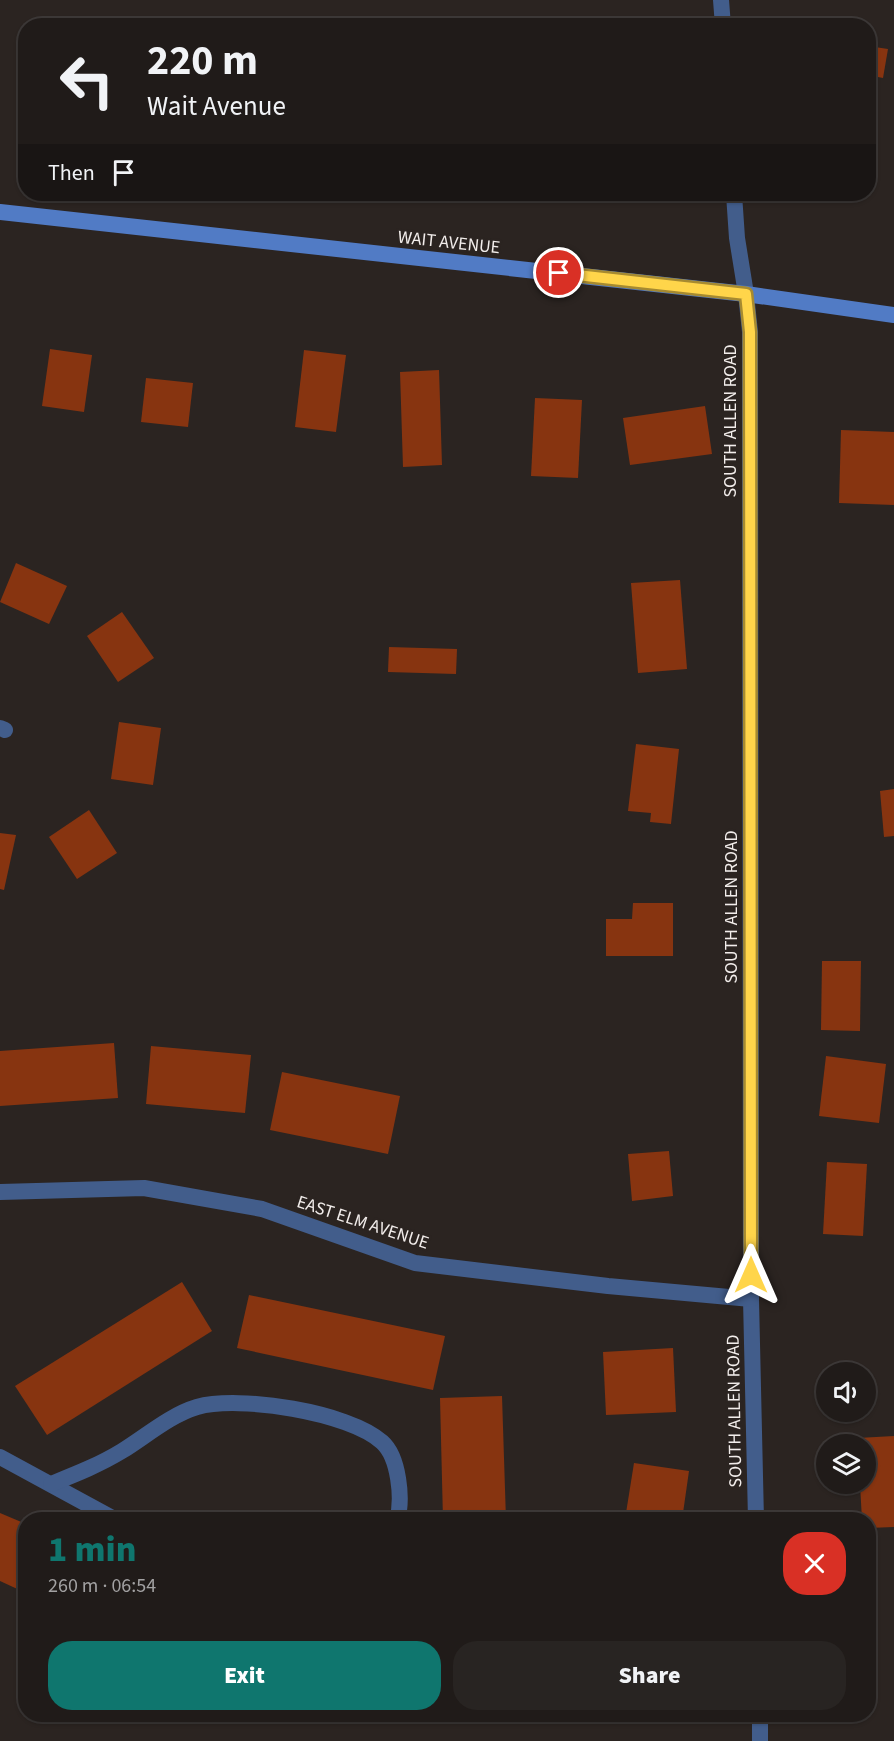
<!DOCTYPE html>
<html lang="en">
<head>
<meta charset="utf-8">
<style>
  :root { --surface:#201b19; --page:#282422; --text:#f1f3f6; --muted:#a2a1a2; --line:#3d3938; --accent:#0f766e }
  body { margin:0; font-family:"Source Sans 3",sans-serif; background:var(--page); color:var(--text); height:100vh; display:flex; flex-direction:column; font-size:22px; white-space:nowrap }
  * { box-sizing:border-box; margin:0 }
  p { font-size:20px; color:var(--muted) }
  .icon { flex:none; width:33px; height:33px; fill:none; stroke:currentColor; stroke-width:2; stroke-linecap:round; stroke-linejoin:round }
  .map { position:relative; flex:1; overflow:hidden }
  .sheet { position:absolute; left:18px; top:1512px; width:858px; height:210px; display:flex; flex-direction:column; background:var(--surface); border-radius:24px; box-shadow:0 2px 4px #0004,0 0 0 2px var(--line) }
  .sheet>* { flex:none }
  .banner { position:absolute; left:18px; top:18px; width:858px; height:183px; border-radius:24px; box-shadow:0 2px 4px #0004,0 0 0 2px var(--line); background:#201b19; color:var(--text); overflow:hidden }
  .fabs { position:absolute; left:816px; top:1362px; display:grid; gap:12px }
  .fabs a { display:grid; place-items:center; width:60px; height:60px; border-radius:50%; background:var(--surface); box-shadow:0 2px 4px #0004,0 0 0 2px var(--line); font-size:30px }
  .pin { position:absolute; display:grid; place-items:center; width:51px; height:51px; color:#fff; margin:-26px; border:3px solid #fff; border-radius:50%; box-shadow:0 2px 6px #0007 }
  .me { position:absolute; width:66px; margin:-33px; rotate:0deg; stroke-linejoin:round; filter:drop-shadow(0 0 4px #0008) }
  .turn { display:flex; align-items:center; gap:21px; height:126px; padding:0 30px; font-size:27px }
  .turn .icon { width:78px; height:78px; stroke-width:2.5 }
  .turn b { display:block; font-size:42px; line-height:51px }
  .then { display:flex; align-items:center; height:57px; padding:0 30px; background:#0003; gap:12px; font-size:22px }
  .round { display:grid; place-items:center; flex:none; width:63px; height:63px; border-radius:24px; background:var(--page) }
  .summary { display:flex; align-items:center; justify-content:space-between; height:102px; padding:0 30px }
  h1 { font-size:36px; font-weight:800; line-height:45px; color:var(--accent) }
  .primary-button { display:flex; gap:12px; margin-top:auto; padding:12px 30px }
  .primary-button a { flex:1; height:69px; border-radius:24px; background:var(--accent); color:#fff; font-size:24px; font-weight:800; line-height:69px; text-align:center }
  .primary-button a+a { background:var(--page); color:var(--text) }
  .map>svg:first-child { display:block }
</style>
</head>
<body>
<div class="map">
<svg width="894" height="1741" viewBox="0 0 894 1741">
  <rect width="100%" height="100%" fill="#2b2421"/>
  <g fill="#873410">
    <polygon points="868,46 888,49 883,78 868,75"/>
    <polygon points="50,349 92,355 84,412 42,406"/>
    <polygon points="304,350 346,355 336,432 295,427"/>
    <polygon points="439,370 442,465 403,467 400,372"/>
    <polygon points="146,378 193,383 188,427 141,422"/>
    <polygon points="535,398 582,400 578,478 531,476"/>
    <polygon points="705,406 712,454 630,465 623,418"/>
    <polygon points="841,430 894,432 894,505 839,503"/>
    <polygon points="16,563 67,586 49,624 0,602"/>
    <polygon points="680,580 687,669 638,673 631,583"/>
    <polygon points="122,612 154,658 118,682 87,636"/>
    <polygon points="389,647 457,649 456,674 388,672"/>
    <polygon points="119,722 161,728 153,785 111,779"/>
    <polygon points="636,744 679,749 671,824 650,822 651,813 628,811"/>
    <polygon points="894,789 894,836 884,837 880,791"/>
    <polygon points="89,810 117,853 77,879 49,837"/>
    <polygon points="0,833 16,835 4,890 0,889"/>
    <polygon points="633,903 673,903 673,956 606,956 606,919 632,919"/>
    <polygon points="822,961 861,961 860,1031 821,1030"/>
    <polygon points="114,1043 118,1098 0,1106 0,1051"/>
    <polygon points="151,1046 251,1055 245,1113 146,1104"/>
    <polygon points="826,1056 886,1064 879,1123 819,1116"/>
    <polygon points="282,1072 400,1096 388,1154 270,1130"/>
    <polygon points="669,1151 673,1196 632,1201 628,1154"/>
    <polygon points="827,1162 867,1164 863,1236 823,1234"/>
    <polygon points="182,1282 212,1331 47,1435 15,1386"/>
    <polygon points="249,1295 445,1336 433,1390 237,1348"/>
    <polygon points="673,1348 676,1412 606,1415 603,1352"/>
    <polygon points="502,1396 506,1520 443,1520 440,1398"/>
    <polygon points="894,1436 894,1527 868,1528 868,1520 862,1520 860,1484 866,1484 866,1444 858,1444 858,1438"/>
    <polygon points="634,1463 689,1471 682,1520 626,1513"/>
    <polygon points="0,1513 26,1524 26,1593 0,1581"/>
    <polygon points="541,1714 623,1714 623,1722 540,1718"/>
  </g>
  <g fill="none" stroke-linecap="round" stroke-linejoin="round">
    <g stroke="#425d8b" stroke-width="16">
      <polyline points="746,294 750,332 751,1299 756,1520"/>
      <polyline points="0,728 5,730"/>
      <polyline points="0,1192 144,1188 262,1209 415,1263 608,1286 751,1299"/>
      <polyline points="0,1457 116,1520"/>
      <path d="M 51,1484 C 76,1474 99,1465 122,1451 C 145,1437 170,1415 197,1407 C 239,1395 349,1412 382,1442 C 399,1457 403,1499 397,1520"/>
      <polyline points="760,1714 760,1741"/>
    </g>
    <g stroke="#425d8b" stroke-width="16">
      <polyline points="721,0 723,26"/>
      <polyline points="734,194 737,238 746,294"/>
    </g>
    <polyline stroke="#517bc5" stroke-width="16" points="0,212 746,294 894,315"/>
  </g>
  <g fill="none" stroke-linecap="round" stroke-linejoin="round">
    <g stroke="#a68a30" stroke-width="15">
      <polyline id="route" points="559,273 746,294 750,332 751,1275"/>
    </g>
    <use href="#route" stroke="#ffd54a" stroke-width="10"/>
  </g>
  <g text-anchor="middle" stroke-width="5" stroke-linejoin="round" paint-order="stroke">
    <g font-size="18" fill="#f2edeb" stroke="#2b2421">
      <text transform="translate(449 242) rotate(6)" y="6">WAIT AVENUE</text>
      <text transform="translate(730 421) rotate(-90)" y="6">SOUTH ALLEN ROAD</text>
      <text transform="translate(731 907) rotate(-90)" y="6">SOUTH ALLEN ROAD</text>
      <text transform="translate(363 1222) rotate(18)" y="6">EAST ELM AVENUE</text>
      <text transform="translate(734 1411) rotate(-91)" y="6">SOUTH ALLEN ROAD</text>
    </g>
  </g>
</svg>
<div class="fabs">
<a><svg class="icon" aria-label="sound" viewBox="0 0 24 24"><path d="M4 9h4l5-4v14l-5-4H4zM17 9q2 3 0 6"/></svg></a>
<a><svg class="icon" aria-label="layers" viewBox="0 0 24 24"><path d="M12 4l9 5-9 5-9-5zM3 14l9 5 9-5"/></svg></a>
</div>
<div class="pin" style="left:559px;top:273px;background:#d93025"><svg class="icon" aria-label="arrive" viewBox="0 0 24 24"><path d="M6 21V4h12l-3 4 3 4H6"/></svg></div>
<svg class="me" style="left:751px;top:1275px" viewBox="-20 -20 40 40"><path d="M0-17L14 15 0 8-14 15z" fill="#ffd54a" stroke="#fff" stroke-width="4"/></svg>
<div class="banner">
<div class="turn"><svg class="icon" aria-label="left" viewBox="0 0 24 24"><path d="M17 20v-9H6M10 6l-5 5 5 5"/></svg><div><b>220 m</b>Wait Avenue</div></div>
<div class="then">Then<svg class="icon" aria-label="arrive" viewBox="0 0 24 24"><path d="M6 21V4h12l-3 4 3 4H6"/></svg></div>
</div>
<section class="sheet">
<div class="summary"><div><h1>1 min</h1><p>260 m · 06:54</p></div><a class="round" style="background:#d93025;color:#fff"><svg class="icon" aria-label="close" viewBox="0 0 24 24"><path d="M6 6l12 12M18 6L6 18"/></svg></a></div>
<div class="primary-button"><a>Exit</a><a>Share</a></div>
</section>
</div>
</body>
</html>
